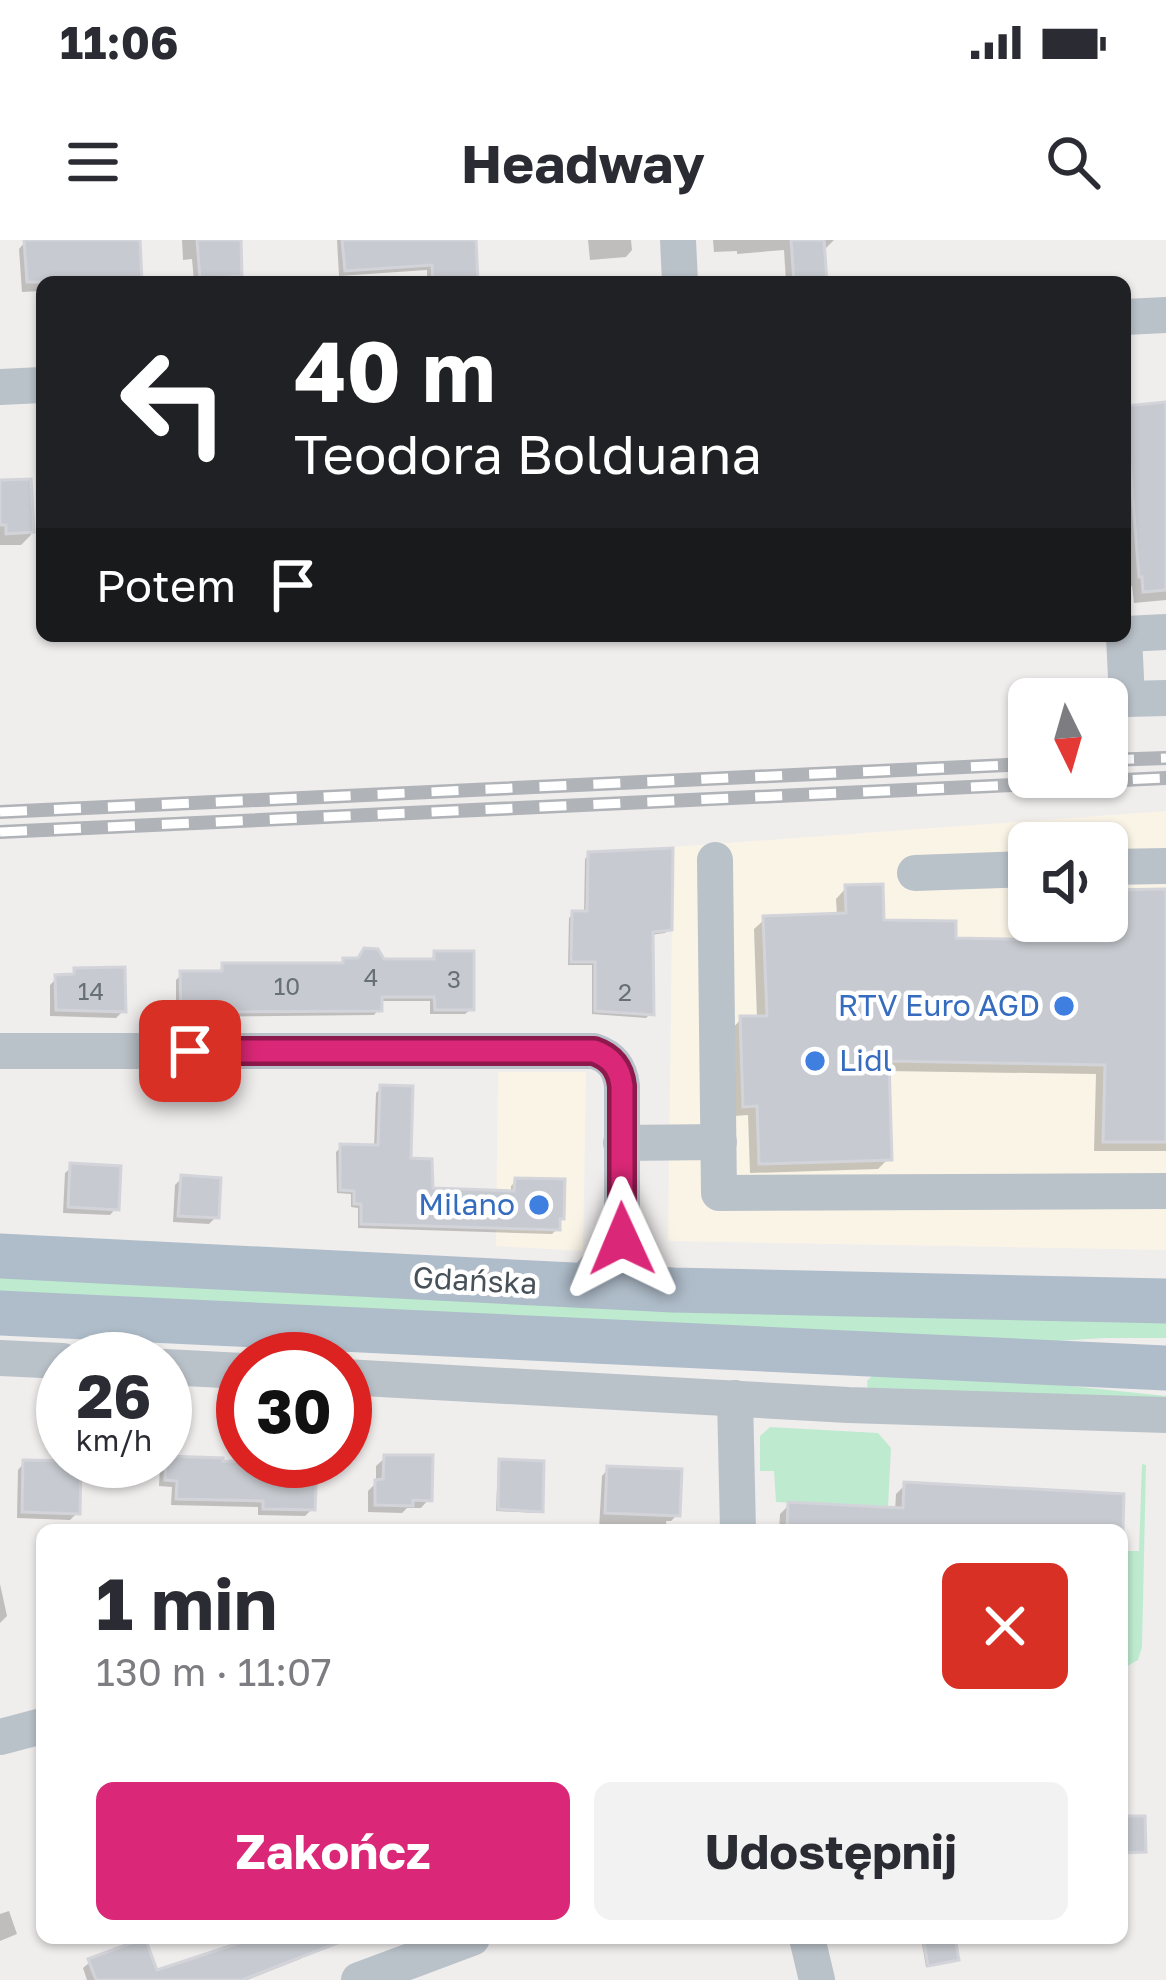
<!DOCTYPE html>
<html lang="pl">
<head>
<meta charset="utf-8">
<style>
  :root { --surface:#fff; --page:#f2f2f3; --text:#2b2b33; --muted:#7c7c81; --accent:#db2777 }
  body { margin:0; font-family:"Golos Text",sans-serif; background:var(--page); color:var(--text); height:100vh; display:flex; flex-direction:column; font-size:45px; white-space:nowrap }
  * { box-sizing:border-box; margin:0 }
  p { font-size:39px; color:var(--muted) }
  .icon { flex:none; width:66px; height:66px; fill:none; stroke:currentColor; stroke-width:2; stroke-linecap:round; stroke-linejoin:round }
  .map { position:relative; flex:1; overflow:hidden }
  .side { position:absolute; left:36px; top:1284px; width:1092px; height:420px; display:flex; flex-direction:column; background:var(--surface); border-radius:18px; box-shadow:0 3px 9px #0004 }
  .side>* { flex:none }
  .hud { position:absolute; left:36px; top:36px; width:1095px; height:366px; border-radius:18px; box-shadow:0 3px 9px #0004; background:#202124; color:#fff; overflow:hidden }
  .needle { width:78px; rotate:175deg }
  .buttons { position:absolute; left:1008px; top:438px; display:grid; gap:24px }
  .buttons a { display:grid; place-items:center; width:120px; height:120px; border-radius:18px; background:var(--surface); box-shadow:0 3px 9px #0004; font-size:60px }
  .speed { position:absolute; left:36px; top:1092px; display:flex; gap:24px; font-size:60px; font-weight:700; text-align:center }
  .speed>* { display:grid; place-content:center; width:156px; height:156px; border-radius:50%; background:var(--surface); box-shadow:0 3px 9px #0004; line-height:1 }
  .speed small { font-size:30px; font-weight:400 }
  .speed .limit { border:18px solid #d22; background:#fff; color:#111 }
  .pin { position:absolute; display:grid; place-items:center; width:102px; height:102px; color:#fff; margin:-51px; border-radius:24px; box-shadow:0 6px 18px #0006 }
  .me { position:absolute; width:132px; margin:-66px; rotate:359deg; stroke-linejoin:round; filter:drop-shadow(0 0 9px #0008) }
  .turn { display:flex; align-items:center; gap:42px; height:252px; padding:0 60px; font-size:54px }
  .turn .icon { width:156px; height:156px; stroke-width:2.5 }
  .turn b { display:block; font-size:84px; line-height:102px }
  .then { display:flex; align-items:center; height:114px; padding:0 60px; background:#0003; gap:24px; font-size:45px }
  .round { display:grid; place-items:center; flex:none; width:126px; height:126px; border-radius:18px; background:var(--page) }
  .overview { display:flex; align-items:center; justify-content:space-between; height:204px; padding:0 60px }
  h1 { font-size:72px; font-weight:700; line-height:90px }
  .cta { display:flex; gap:24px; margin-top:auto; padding:24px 60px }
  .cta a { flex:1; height:138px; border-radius:18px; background:var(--accent); color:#fff; font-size:48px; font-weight:700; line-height:138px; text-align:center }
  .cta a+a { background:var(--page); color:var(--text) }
  .status { display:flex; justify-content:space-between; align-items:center; height:84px; padding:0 60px; background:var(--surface); direction:ltr }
  .status svg { height:33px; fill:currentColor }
  header { display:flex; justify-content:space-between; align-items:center; height:156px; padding:0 60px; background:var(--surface); font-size:54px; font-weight:700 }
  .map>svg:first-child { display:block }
</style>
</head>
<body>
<div class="status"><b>11:06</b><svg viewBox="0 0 49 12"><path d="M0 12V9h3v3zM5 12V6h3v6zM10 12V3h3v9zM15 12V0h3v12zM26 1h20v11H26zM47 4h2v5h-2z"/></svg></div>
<header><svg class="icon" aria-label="menu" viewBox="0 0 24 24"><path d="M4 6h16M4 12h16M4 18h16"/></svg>Headway<svg class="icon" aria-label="search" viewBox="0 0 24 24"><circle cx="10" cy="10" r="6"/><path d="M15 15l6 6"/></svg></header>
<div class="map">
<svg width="1166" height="1740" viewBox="0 0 1166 1740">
  <rect width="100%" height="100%" fill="#f0eded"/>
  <g fill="#faf4e7" fill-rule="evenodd">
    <path d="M 1166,571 L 1166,1010 L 668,1001 L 673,607 ZM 1029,603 L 1107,603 L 1107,681 L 1029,681 Z"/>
    <polygon points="498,832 586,832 583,1011 496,1006"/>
  </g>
  <g fill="#beebcf">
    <polygon points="0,1033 1166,1078 1166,1098 1105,1098 974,1106 0,1057"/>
    <polygon points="874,1134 1013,1140 1166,1156 1166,1165 868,1151 867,1141"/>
    <polygon points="770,1187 878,1193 891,1208 888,1267 776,1262 774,1231 760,1231 760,1196"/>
    <polygon points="1142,1224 1146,1225 1142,1407 1138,1420 1122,1429 1122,1311 1139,1311"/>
  </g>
  <g fill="#0003">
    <polygon points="36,0 137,0 139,42 42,42 42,51 22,52 19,9 25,2"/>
    <polygon points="182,0 238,0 239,35 232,41 194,42 192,19 183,20"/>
    <polygon points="337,0 475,0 476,42 427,42 427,30 339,36"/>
    <polygon points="588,0 631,0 632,10 626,17 590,20"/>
    <polygon points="713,0 834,0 826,8 821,9 824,42 786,42 784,10 737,14 737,11 714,12"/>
    <polygon points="1166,163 1166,360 1134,363 1132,346 1129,346 1125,296 1125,169"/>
    <polygon points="0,241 29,242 31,295 21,305 0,305"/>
    <polygon points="589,615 669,689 665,693 650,695 651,773 646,778 592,774 592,725 568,725 569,678 573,674 584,674 585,619"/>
    <polygon points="846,648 881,683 953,701 1098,703 1098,681 1107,681 1107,654 1166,651 1166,911 1094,911 1096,834 886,831 889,918 878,929 750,933 748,875 734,876 731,790 741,779 757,779 754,689 765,679 837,676 836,659"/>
    <polygon points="435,714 471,769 465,774 430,774 430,761 379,761 379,769 374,775 176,777 176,740 182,734 218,732 224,726 339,726 344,721 430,720"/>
    <polygon points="75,731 123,771 116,778 50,776 50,745 57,738 68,738"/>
    <polygon points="381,848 408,921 430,951 511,953 511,946 516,941 561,978 557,982 557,989 552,994 358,988 358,968 351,967 351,954 337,953 336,912 341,907 374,908 376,853"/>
    <polygon points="72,927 116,968 110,975 63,973 65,933"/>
    <polygon points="182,938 216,977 209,984 173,982 175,945"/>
    <polygon points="385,1218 429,1259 421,1268 407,1268 402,1273 368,1272 368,1251 376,1243 376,1226"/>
    <polygon points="167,1219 312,1269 305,1276 258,1275 258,1267 171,1265 172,1247 159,1246 160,1226"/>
    <polygon points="500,1222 540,1270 537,1273 496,1271 498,1225"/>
    <polygon points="24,1223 77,1273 70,1280 17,1278 18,1230"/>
    <polygon points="608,1229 677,1275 671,1281 666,1281 667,1290 599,1290 602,1236"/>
    <polygon points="905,1245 1115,1290 779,1290 780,1274 789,1265 895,1271 896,1254"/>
    <polygon points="0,1344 7,1376 0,1383"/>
    <polygon points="9,1671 17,1694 0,1701 0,1674"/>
    <polygon points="229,1698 301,1698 306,1713 300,1719 247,1740 244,1735 230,1740 87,1740 83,1728 90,1722 155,1734 233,1708"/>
    <polygon points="921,1698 952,1698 956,1719 926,1727"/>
  </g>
  <g fill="#c7cad0" stroke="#d2d4d9" stroke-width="3">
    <polygon points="24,0 140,0 142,42 27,42"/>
    <polygon points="197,0 241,0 242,36 200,39"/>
    <polygon points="342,0 476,0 478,42 433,42 432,25 345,31"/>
    <polygon points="791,0 824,0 827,42 794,42"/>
    <polygon points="1166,162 1166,350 1143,352 1142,337 1139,337 1130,224 1125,225 1125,166"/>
    <polygon points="31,239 34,292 6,294 6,285 0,285 0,240"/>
    <polygon points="673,608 672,690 653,692 654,775 595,771 595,722 571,722 572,671 587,671 588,612"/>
    <polygon points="883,644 884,680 956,681 956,698 1107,701 1107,650 1166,649 1166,902 1103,902 1105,825 889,821 892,920 759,924 757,866 743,867 740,776 767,776 763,676 846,673 845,645"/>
    <polygon points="364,708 378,709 384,719 434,719 434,711 474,711 474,770 435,770 434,757 382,757 382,771 181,772 180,731 222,731 222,723 343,723 343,718 358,718"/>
    <polygon points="125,727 126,772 56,770 55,735 74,734 74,728"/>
    <polygon points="380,845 413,846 411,918 432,919 433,948 514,951 515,938 565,939 564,979 560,979 560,990 361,984 361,964 354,964 354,951 340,950 340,904 378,905"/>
    <polygon points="70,923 121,926 119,970 68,967"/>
    <polygon points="181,935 221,938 219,978 178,976"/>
    <polygon points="384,1215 433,1215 432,1261 413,1260 413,1266 375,1265 375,1240 383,1239"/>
    <polygon points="166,1216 223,1218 223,1221 317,1224 315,1270 263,1269 263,1261 176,1259 177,1241 165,1240"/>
    <polygon points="499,1219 544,1221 543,1272 498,1269"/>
    <polygon points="23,1220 81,1221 80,1274 22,1272"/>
    <polygon points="607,1226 682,1229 680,1276 605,1273"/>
    <polygon points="904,1242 1124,1254 1123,1290 787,1290 788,1262 903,1268"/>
    <polygon points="1122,1576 1145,1576 1146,1612 1122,1613"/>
    <polygon points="145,1698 157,1730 239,1703 237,1698 345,1700 242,1740 96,1740 88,1719"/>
    <polygon points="923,1698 955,1698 959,1720 928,1726"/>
  </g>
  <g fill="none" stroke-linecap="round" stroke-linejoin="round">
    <g stroke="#bac2c9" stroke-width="36">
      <polyline points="678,0 680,42"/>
      <polyline points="1125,77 1166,75"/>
      <polyline points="0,147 42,145"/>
      <polyline points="1125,394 1166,392"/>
      <polyline points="1124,396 1127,459 1166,458"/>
      <polyline points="715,620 719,953 1166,951"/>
      <polyline points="1107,627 1166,626"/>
      <polyline points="915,633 1029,629"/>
      <path d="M 0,811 L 594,811 C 612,817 620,828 622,846 L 622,999 L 580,1046"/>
      <polyline points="621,903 719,902"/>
      <polyline points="0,1118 63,1121"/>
      <polyline points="165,1127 243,1131"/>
      <polyline points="345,1137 848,1165 1166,1175"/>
      <polyline points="735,1158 738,1290"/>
      <polyline points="0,1497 42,1486"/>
      <polyline points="807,1698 817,1740"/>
      <polyline points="359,1740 472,1698"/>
    </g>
    <g stroke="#afbdca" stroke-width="45">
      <polyline points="0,1016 673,1050 1166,1061"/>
      <polyline points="0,1073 1166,1128"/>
    </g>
    <g stroke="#b0b3b7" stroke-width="14">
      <g id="rail">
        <polyline points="1107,520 1166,518"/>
        <polyline points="0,572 1029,524"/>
        <polyline points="0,592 1166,538"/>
      </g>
    </g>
    <use href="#rail" stroke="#fff" stroke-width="9" stroke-dasharray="27" stroke-linecap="butt"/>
  </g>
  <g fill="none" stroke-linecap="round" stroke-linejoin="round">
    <g stroke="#8e194d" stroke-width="30">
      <path id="route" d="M 190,811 L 594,811 C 611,817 620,828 622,846 L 622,999"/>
    </g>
    <use href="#route" stroke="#db2777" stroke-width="21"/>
  </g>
  <g fill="#3f7fe0" stroke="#fff" stroke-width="4.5">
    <circle cx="1064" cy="766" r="12"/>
    <circle cx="815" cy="821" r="12"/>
    <circle cx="539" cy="965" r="12"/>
  </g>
  <g text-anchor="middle" stroke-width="9" stroke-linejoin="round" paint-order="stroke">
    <g font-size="24" fill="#676f77">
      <text x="371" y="746">4</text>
      <text x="454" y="748">3</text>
      <text x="287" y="755">10</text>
      <text x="91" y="760">14</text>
      <text x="625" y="761">2</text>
    </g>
    <g font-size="30" fill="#366cbe" stroke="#fff" text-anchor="end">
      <text x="1040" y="776">RTV Euro AGD</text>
      <text x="839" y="831" text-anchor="start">Lidl</text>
      <text x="515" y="975">Milano</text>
    </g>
    <g font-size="30" fill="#475159" stroke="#fff">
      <text transform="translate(475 1041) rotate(3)" y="10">Gdańska</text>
    </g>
  </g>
</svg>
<div class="buttons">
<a><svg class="needle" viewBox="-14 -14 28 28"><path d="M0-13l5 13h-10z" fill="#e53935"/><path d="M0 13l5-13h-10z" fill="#7c7c81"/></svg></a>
<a><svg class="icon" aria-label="sound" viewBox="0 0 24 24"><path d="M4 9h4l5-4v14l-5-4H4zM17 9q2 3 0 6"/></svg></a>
</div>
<div class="speed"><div>26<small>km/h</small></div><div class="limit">30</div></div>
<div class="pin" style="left:190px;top:811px;background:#d93025"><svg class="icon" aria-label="arrive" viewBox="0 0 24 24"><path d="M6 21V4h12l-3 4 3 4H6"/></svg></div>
<svg class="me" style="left:622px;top:999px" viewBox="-20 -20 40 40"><path d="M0-17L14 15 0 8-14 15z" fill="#db2777" stroke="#fff" stroke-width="4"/></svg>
<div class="hud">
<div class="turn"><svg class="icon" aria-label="left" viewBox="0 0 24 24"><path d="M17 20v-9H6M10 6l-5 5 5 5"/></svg><div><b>40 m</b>Teodora Bolduana</div></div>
<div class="then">Potem<svg class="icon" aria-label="arrive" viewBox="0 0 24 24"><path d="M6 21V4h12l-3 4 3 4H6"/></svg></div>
</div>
<section class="side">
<div class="overview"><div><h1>1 min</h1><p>130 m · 11:07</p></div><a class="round" style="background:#d93025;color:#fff"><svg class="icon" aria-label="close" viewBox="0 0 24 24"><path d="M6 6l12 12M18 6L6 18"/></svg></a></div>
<div class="cta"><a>Zakończ</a><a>Udostępnij</a></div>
</section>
</div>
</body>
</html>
